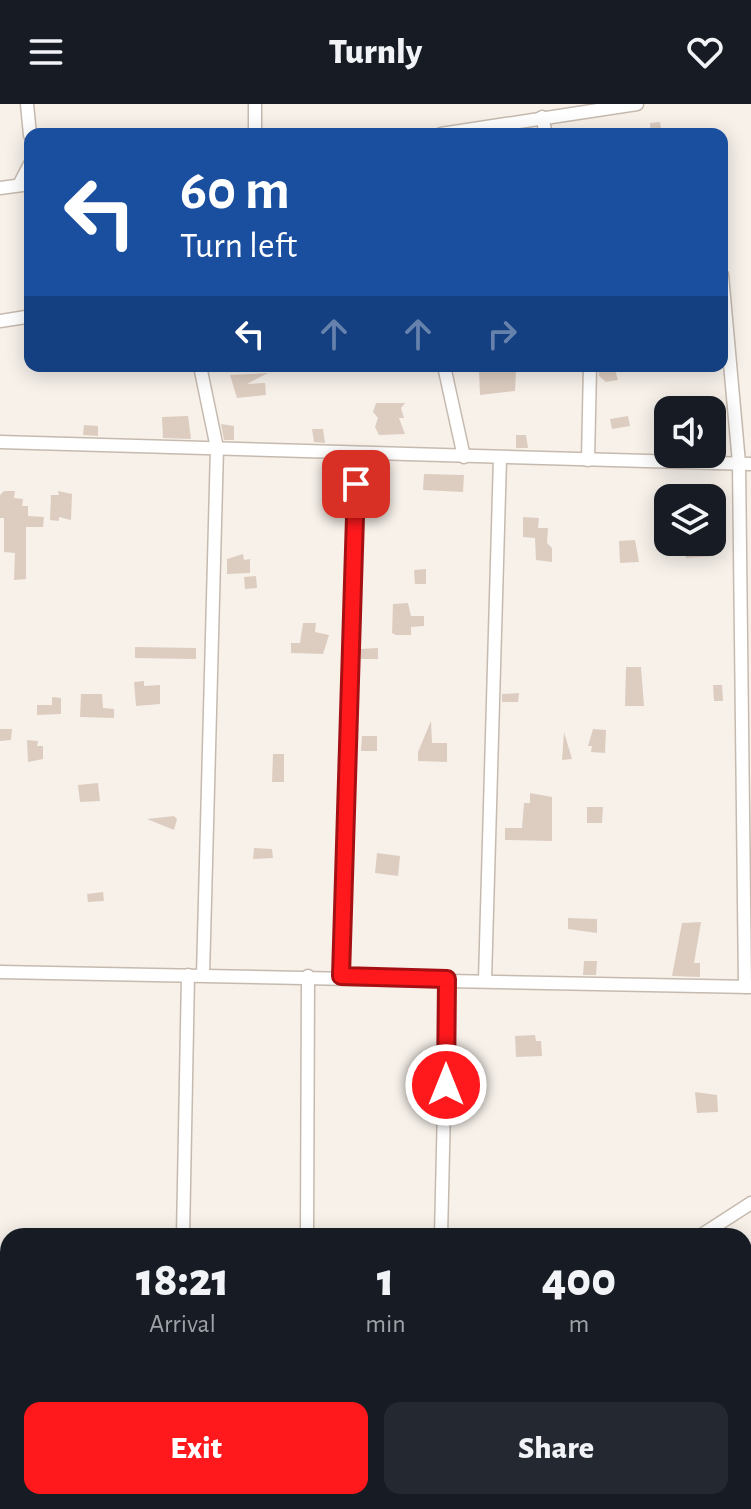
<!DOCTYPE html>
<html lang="en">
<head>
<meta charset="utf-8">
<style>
  :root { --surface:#171b24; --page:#242831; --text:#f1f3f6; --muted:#9ea1a6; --accent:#ff191d }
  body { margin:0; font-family:"Alegreya Sans",sans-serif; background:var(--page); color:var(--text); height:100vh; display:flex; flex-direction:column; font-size:30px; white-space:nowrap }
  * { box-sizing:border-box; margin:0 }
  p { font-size:26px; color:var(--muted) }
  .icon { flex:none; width:44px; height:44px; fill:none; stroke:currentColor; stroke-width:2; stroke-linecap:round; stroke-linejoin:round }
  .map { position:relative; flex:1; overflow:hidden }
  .panel { position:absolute; left:0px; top:1124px; width:752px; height:282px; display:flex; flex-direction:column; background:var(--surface); border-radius:24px 24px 0 0; box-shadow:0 4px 20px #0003 }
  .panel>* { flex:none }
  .banner { position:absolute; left:24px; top:24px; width:704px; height:244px; border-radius:16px; box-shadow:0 4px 20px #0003; background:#1a4fa0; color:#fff; overflow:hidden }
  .buttons { position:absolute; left:654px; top:292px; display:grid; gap:16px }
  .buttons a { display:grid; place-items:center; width:72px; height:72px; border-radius:16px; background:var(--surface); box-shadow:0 4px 20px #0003; font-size:40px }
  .pin { position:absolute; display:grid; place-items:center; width:68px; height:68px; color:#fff; margin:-34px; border-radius:16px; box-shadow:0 4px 12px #0006 }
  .me { position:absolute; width:88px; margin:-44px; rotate:0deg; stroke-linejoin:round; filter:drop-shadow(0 0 6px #0008) }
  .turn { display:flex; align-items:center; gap:28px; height:168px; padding:0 24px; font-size:36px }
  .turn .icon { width:104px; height:104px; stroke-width:2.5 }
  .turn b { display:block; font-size:56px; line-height:68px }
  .lanes { display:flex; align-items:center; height:76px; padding:0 24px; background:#0003; justify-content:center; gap:40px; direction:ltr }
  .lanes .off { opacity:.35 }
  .eta { display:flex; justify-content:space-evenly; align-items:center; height:136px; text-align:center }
  .eta b { font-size:48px; font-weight:800; line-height:56px }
  .primary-button { display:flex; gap:16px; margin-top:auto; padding:16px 24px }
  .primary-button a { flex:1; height:92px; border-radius:16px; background:var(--accent); color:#fff; font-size:32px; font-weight:800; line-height:92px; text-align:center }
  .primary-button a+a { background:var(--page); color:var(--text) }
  header { display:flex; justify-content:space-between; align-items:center; height:104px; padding:0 24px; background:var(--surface); font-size:36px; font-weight:800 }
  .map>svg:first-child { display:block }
</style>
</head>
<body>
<header><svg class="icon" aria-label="menu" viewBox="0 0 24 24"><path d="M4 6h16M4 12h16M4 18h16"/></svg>Turnly<svg class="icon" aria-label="heart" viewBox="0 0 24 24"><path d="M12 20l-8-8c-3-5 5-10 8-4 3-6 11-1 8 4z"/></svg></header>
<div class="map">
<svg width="751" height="1405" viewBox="0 0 751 1405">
  <rect width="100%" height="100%" fill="#f7f1ea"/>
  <g fill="#ddcdc1">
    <polygon points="660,18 662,30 651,30 650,19"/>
    <polygon points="498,262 513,262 516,266 515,287 480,291 479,267"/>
    <polygon points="599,262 614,262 618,276 606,278 599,272"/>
    <polygon points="268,269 247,280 265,279 266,291 237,294 230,271"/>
    <polygon points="376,299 405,299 401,304 404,314 399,314 405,330 379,331 375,323 378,314 373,308"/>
    <polygon points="188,312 191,335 163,334 162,313"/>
    <polygon points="628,312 630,322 612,325 610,315"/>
    <polygon points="221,320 234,322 234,336 224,336"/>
    <polygon points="84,321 98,322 98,332 83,331"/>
    <polygon points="312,325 323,325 325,339 314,338"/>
    <polygon points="516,331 526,331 528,344 516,344"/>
    <polygon points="424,370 464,371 463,388 423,386"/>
    <polygon points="4,387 15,387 14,394 23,395 22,402 28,402 28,412 44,413 43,423 26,423 26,475 14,476 15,449 4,448 4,414 0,414 0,391"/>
    <polygon points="58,387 72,390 71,416 59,413 59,417 50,416 51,391 59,391"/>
    <polygon points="523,413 539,414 538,424 548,424 547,439 552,444 552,458 536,456 535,434 523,433"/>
    <polygon points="635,436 639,458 620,459 619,437"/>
    <polygon points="685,438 712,438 714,452 686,454"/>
    <polygon points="243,450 244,456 250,455 250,469 227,470 227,455"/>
    <polygon points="426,465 426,480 415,480 414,466"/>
    <polygon points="256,472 257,484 245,485 244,473"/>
    <polygon points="408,499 411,512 424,512 424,522 411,523 411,531 396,531 392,529 393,500"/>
    <polygon points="303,519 316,519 315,528 329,531 323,550 291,549 291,539 300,539"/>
    <polygon points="135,543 196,544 196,555 135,554"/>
    <polygon points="378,544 378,555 361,555 360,545"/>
    <polygon points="626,563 641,563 644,602 625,602"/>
    <polygon points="144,577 144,582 160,581 160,600 136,602 134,578"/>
    <polygon points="713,581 722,581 723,597 714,597"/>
    <polygon points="519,589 518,598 502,598 502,590"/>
    <polygon points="81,590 102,590 103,604 114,605 114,614 80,613"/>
    <polygon points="52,593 61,594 61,610 37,611 37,601 52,601"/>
    <polygon points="431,617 432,639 447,639 447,658 418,657 418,648"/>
    <polygon points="0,625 12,625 11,636 0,637"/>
    <polygon points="593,625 606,626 605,649 591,648 592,642 588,642"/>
    <polygon points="564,628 572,655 562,656"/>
    <polygon points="362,632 377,632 377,647 361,647"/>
    <polygon points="27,636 38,637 37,642 43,642 43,655 28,658"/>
    <polygon points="273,650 284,650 284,678 272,678"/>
    <polygon points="98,679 100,697 80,698 78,681"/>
    <polygon points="530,689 552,693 552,737 505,736 505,724 522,724 524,699 530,699"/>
    <polygon points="587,703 603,703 602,719 587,719"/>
    <polygon points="174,712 177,715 174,726 147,715"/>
    <polygon points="254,744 272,745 273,754 253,755"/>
    <polygon points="377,749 400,752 398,772 375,769"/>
    <polygon points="103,788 104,797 88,798 87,790"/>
    <polygon points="568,814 597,815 597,829 568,825"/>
    <polygon points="701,818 694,859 700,859 700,873 672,872 682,819"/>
    <polygon points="584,857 597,857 596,871 583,871"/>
    <polygon points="535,931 536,937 541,937 542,952 516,953 515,932"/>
    <polygon points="695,988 717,991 718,1008 697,1009"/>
  </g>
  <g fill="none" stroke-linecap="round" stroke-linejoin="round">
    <g stroke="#c6baae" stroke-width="15">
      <g id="minor">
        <polyline points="27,0 30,31"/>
        <polyline points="255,0 255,30"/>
        <polyline points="542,13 546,30"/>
        <polyline points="441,30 637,0"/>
        <polyline points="19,81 30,60"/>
        <polyline points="0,84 30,80"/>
        <polyline points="722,171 739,359 745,883"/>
        <polyline points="0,217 26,213"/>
        <polyline points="200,262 217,344 203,871"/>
        <polyline points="444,262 464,353"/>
        <polyline points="0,338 751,360"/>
        <polyline points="588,356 590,262"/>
        <polyline points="0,868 751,883"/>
        <polyline points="341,872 357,349"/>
        <polyline points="485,876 500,354"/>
        <polyline points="183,1132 188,871"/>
        <polyline points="307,1132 308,872"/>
        <polyline points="441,1132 447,875"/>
        <polyline points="700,1132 751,1099"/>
        <polyline points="0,1202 8,1202"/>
        <polyline points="0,1387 8,1387"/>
        <polyline points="274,1398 275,1405"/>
        <polyline points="321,1398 520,1405"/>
        <polyline points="674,1405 674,1398"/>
      </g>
    </g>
    <use href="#minor" stroke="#fff" stroke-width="12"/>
  </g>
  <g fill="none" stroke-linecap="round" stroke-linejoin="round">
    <g stroke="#a61013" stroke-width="20">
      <polyline id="route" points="356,380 341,872 447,875 446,981"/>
    </g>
    <use href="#route" stroke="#ff191d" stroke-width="14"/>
  </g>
</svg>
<div class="buttons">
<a><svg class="icon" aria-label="sound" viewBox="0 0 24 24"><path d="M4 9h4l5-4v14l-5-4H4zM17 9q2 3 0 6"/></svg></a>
<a><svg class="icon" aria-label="layers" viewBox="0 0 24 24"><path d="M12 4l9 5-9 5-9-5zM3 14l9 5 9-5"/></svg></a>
</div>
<div class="pin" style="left:356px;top:380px;background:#d93025"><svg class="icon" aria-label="arrive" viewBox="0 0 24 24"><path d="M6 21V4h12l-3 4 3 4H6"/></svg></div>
<svg class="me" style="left:446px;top:981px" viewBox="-20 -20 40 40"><circle r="17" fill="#ff191d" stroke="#fff" stroke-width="3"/><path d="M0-11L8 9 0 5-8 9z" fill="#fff"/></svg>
<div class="banner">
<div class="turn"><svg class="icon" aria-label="left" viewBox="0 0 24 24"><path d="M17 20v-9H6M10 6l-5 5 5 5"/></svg><div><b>60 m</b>Turn left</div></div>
<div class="lanes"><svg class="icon" aria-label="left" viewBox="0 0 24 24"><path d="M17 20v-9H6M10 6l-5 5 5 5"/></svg><svg class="icon off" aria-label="ahead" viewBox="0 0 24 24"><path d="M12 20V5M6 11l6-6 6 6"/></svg><svg class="icon off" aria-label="ahead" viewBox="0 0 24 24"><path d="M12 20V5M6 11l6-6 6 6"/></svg><svg class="icon off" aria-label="right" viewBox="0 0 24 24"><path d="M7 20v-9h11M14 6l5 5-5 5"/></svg></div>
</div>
<section class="panel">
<div class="eta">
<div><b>18:21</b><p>Arrival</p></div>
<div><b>1</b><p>min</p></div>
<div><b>400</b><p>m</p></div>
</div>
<div class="primary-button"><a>Exit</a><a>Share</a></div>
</section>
</div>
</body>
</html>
